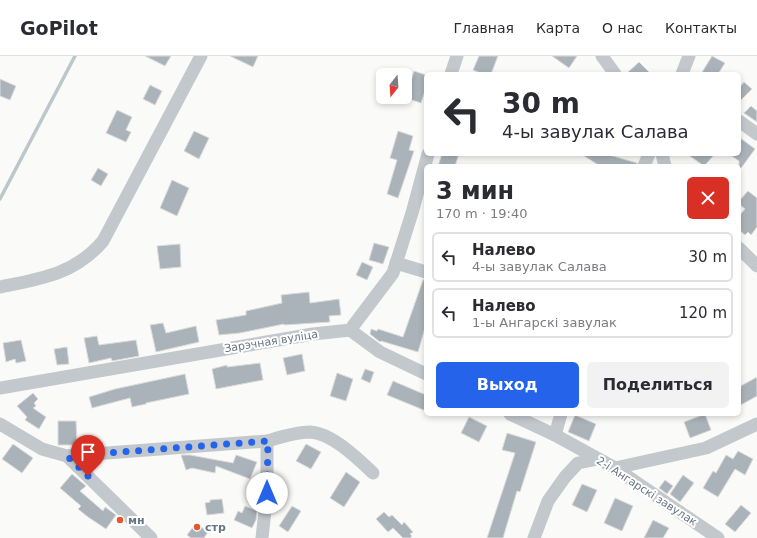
<!DOCTYPE html>
<html lang="ru">
<head>
<meta charset="utf-8">
<style>
  :root { --surface:#fff; --page:#f2f2f3; --text:#2b2b33; --muted:#7c7c81; --line:#e1e1e2; --accent:#2563eb }
  body { margin:0; font-family:"DejaVu Sans",sans-serif; background:var(--page); color:var(--text); height:100vh; display:flex; flex-direction:column; font-size:15px; white-space:nowrap }
  * { box-sizing:border-box; margin:0 }
  p { font-size:13px; color:var(--muted) }
  .icon { flex:none; width:22px; height:22px; fill:none; stroke:currentColor; stroke-width:2; stroke-linecap:round; stroke-linejoin:round }
  .map { position:relative; flex:1; overflow:hidden }
  .details { position:absolute; left:424px; top:108px; width:317px; height:252px; display:flex; flex-direction:column; background:var(--surface); border-radius:6px; box-shadow:0 2px 6px #0003 }
  .details>* { flex:none }
  .guide { position:absolute; left:424px; top:16px; width:317px; height:84px; border-radius:6px; box-shadow:0 2px 6px #0003; background:#fff; color:var(--text); overflow:hidden }
  .needle { width:26px; rotate:197deg }
  .controls { position:absolute; left:376px; top:12px; display:grid; gap:8px }
  .controls a { display:grid; place-items:center; width:36px; height:36px; border-radius:6px; background:var(--surface); box-shadow:0 2px 6px #0003; font-size:20px }
  .pin { position:absolute; display:grid; place-items:center; width:34px; height:34px; color:#fff; margin:-41px -17px; border-radius:50% 50% 50% 0; rotate:-45deg; box-shadow:0 0 4px #0007 }
  .pin .icon { rotate:45deg }
  .me { position:absolute; width:44px; margin:-22px; rotate:0deg; stroke-linejoin:round; filter:drop-shadow(0 0 3px #0008) }
  .turn { display:flex; align-items:center; gap:14px; height:84px; padding:0 12px; font-size:18px }
  .turn .icon { width:52px; height:52px; stroke-width:2.5 }
  .turn b { display:block; font-size:28px; line-height:34px }
  .round { display:grid; place-items:center; flex:none; width:42px; height:42px; border-radius:6px; background:var(--page) }
  .overview { display:flex; align-items:center; justify-content:space-between; height:68px; padding:0 12px }
  h1 { font-size:24px; font-weight:600; line-height:30px }
  .action { display:flex; gap:8px; margin-top:auto; padding:8px 12px }
  .action a { flex:1; height:46px; border-radius:6px; background:var(--accent); color:#fff; font-size:16px; font-weight:600; line-height:46px; text-align:center }
  .action a+a { background:var(--page); color:var(--text) }
  ul { padding:0; list-style:none }
  li { display:flex; align-items:center; gap:12px; height:50px; margin:0 8px 6px; padding:0 4px; border:2px solid var(--line); border-radius:6px }
  li div { flex:1 }
  li b { display:block; font-size:15px }
  li em { font-style:normal }
  header { display:flex; align-items:center; gap:24px; box-sizing:border-box; height:56px; padding:0 20px; background:var(--surface); border-bottom:1px solid var(--line) }
  header strong { font-size:19px }
  nav { display:flex; gap:22px; margin-inline-start:auto; font-size:14px }
  .map>svg:first-child { display:block }
</style>
</head>
<body>
<header>
<strong>GoPilot</strong>
<nav><a>Главная</a><a>Карта</a><a>О нас</a><a>Контакты</a></nav>
</header>
<div class="map">
<svg width="757" height="482" viewBox="0 0 757 482">
  <rect width="100%" height="100%" fill="#fafaf8"/>
  <g fill="none" stroke-linecap="round" stroke-linejoin="round">
    <polyline stroke="#bbc7cb" stroke-width="3.5" points="0,143 75,0"/>
  </g>
  <g fill="#aab3b9" stroke="#dcdcda">
    <polygon points="145,0 171,0 165,10"/>
    <polygon points="230,0 258,0 253,11"/>
    <polygon points="479,0 498,0 491,18 483,18 473,14"/>
    <polygon points="552,0 577,0 569,12"/>
    <polygon points="712,0 725,7 718,18 701,18"/>
    <polygon points="639,6 651,18 626,18"/>
    <polygon points="414,15 426,19 426,32 421,47 406,42"/>
    <polygon points="0,23 16,30 10,44 0,40"/>
    <polygon points="744,26 752,33 739,46 739,32"/>
    <polygon points="150,29 162,35 155,49 143,43"/>
    <polygon points="751,50 757,55 757,66 744,57"/>
    <polygon points="117,54 132,61 126,74 131,76 126,86 106,77"/>
    <polygon points="194,75 209,82 199,103 184,95"/>
    <polygon points="398,75 413,80 409,94 414,95 398,142 387,138 397,104 390,102"/>
    <polygon points="739,81 755,93 739,115 739,105 729,98 739,98"/>
    <polygon points="442,98 459,98 455,110 438,110"/>
    <polygon points="581,98 606,98 637,107 636,110 600,110"/>
    <polygon points="687,98 715,98 704,110"/>
    <polygon points="98,112 108,118 101,130 91,124"/>
    <polygon points="172,124 189,132 177,160 160,152"/>
    <polygon points="748,135 757,142 757,171 751,179 748,176 745,179 739,174 739,160 745,153 739,148 739,145"/>
    <polygon points="374,187 389,191 383,208 369,204"/>
    <polygon points="180,188 181,211 160,213 157,190"/>
    <polygon points="362,206 373,211 367,224 356,219"/>
    <polygon points="423,224 426,224 426,268 418,296 381,285 380,286 370,278 371,273 377,275 378,273 403,281"/>
    <polygon points="309,236 310,247 339,243 341,259 329,260 330,266 284,269 284,268 240,277 219,279 216,264 246,259 246,255 282,247 281,239"/>
    <polygon points="163,267 166,277 196,270 199,286 156,296 150,269"/>
    <polygon points="97,280 99,289 136,284 139,300 112,305 111,302 89,307 84,282"/>
    <polygon points="21,284 26,305 16,307 15,303 6,306 3,287"/>
    <polygon points="67,291 69,308 57,309 54,293"/>
    <polygon points="302,298 305,315 287,319 283,302"/>
    <polygon points="260,307 263,324 216,333 212,313 227,309 227,311"/>
    <polygon points="365,313 374,316 370,327 361,323"/>
    <polygon points="337,317 353,323 346,345 330,340"/>
    <polygon points="185,318 189,338 146,347 146,348 132,351 130,342 92,352 89,341 115,333"/>
    <polygon points="757,321 757,340 739,350 739,331"/>
    <polygon points="393,325 426,339 426,355 387,339"/>
    <polygon points="33,337 38,343 34,347 36,350 33,352 46,361 39,373 25,364 27,361 17,350"/>
    <polygon points="705,358 711,374 690,382 684,366"/>
    <polygon points="575,359 596,368 589,385 568,376"/>
    <polygon points="469,361 487,370 479,386 461,377"/>
    <polygon points="58,365 76,365 77,389 58,389"/>
    <polygon points="507,377 536,386 520,436 517,435 503,482 487,482 515,397 502,394"/>
    <polygon points="13,388 33,402 22,417 2,403"/>
    <polygon points="306,388 321,396 311,413 296,405"/>
    <polygon points="738,395 753,403 745,419 735,413 718,441 703,432 713,415 716,417 726,399 733,403"/>
    <polygon points="181,399 190,399 233,407 236,399 257,406 250,423 216,410 215,417 192,412 186,414"/>
    <polygon points="346,416 360,426 344,451 330,442"/>
    <polygon points="72,418 86,430 80,435 103,455 105,451 116,459 106,473 88,461 78,453 81,450 60,432"/>
    <polygon points="683,419 694,427 680,446 670,438"/>
    <polygon points="665,424 673,430 667,438 659,432"/>
    <polygon points="582,428 597,434 587,456 572,449"/>
    <polygon points="615,442 633,450 622,475 604,467"/>
    <polygon points="222,443 224,457 207,459 205,447 210,446 210,444"/>
    <polygon points="741,449 751,457 735,476 725,468"/>
    <polygon points="245,450 257,455 256,464 252,472 234,464 238,455 242,457"/>
    <polygon points="292,450 301,455 288,476 279,470"/>
    <polygon points="384,456 389,461 392,459 402,469 404,466 413,476 410,478 412,480 410,482 403,482 393,472 388,476 376,463"/>
    <polygon points="653,464 669,472 663,482 644,482"/>
    <polygon points="196,467 208,476 204,482 191,482 187,479"/>
  </g>
  <g fill="none" stroke-linecap="round" stroke-linejoin="round">
    <g stroke="#c3c8cc" stroke-width="13">
      <polyline points="602,0 615,18"/>
      <polyline points="451,18 457,0"/>
      <polyline points="682,18 689,0"/>
      <polyline points="739,65 757,78"/>
      <polyline points="662,98 665,110"/>
      <polyline points="644,110 649,98"/>
      <polyline points="739,192 757,210"/>
      <polyline points="396,207 426,216"/>
      <path d="M 0,231 C 41,223 75,218 103,185 L 201,0"/>
      <polyline points="350,274 380,296 426,318"/>
      <polyline points="0,332 313,278 350,274 393,217 412,157 428,98"/>
      <polyline points="510,358 555,379 615,412 718,482"/>
      <polyline points="0,368 42,393 67,400 151,482"/>
      <polyline points="555,379 561,358"/>
      <path d="M 67,400 L 267,385 C 281,381 296,376 310,376 C 332,377 358,403 373,417"/>
      <polyline points="615,412 706,392 757,368"/>
      <polyline points="262,482 267,437 267,385"/>
      <polyline points="534,482 548,445 565,421 578,407 598,403"/>
    </g>
  </g>
  <g fill="none" stroke-linecap="round" stroke-linejoin="round">
    <polyline stroke="#2563eb" stroke-width="7" stroke-dasharray="0 12.6" points="88,420 67,400 268,385 267,437"/>
  </g>
  <g fill="#e4572e" stroke="#fff" stroke-width="1.5">
    <circle cx="120" cy="464" r="4"/>
    <circle cx="197" cy="471" r="4"/>
  </g>
  <g text-anchor="middle" stroke-width="4" stroke-linejoin="round" paint-order="stroke">
    <g font-size="11" fill="#657683" stroke="#fff">
      <text transform="translate(271 285) rotate(-9)" y="4">Зарэчная вуліца</text>
      <text transform="translate(647 435) rotate(33)" y="4">2-і Ангарскі завулак</text>
    </g>
    <g font-size="11" font-weight="bold" fill="#657683" stroke="#fff" text-anchor="start">
      <text x="128" y="468">мн</text>
      <text x="205" y="475">стр</text>
    </g>
  </g>
</svg>
<div class="controls">
<a><svg class="needle" viewBox="-14 -14 28 28"><path d="M0-13l5 13h-10z" fill="#e53935"/><path d="M0 13l5-13h-10z" fill="#7c7c81"/></svg></a>
</div>
<div class="pin" style="left:88px;top:420px;background:#d93025"><svg class="icon" aria-label="arrive" viewBox="0 0 24 24"><path d="M6 21V4h12l-3 4 3 4H6"/></svg></div>
<svg class="me" style="left:267px;top:437px" viewBox="-20 -20 40 40"><circle r="19" fill="#fff"/><path d="M0-13L10 11 0 6-10 11z" fill="#2563eb"/></svg>
<div class="guide">
<div class="turn"><svg class="icon" aria-label="left" viewBox="0 0 24 24"><path d="M17 20v-9H6M10 6l-5 5 5 5"/></svg><div><b>30 m</b>4-ы завулак Салава</div></div>
</div>
<section class="details">
<div class="overview"><div><h1>3 мин</h1><p>170 m · 19:40</p></div><a class="round" style="background:#d93025;color:#fff"><svg class="icon" aria-label="close" viewBox="0 0 24 24"><path d="M6 6l12 12M18 6L6 18"/></svg></a></div>
<ul>
<li><svg class="icon" aria-label="left" viewBox="0 0 24 24"><path d="M17 20v-9H6M10 6l-5 5 5 5"/></svg><div><b>Налево</b><p>4-ы завулак Салава</p></div><em>30 m</em></li>
<li><svg class="icon" aria-label="left" viewBox="0 0 24 24"><path d="M17 20v-9H6M10 6l-5 5 5 5"/></svg><div><b>Налево</b><p>1-ы Ангарскі завулак</p></div><em>120 m</em></li>
</ul>
<div class="action"><a>Выход</a><a>Поделиться</a></div>
</section>
</div>
</body>
</html>
